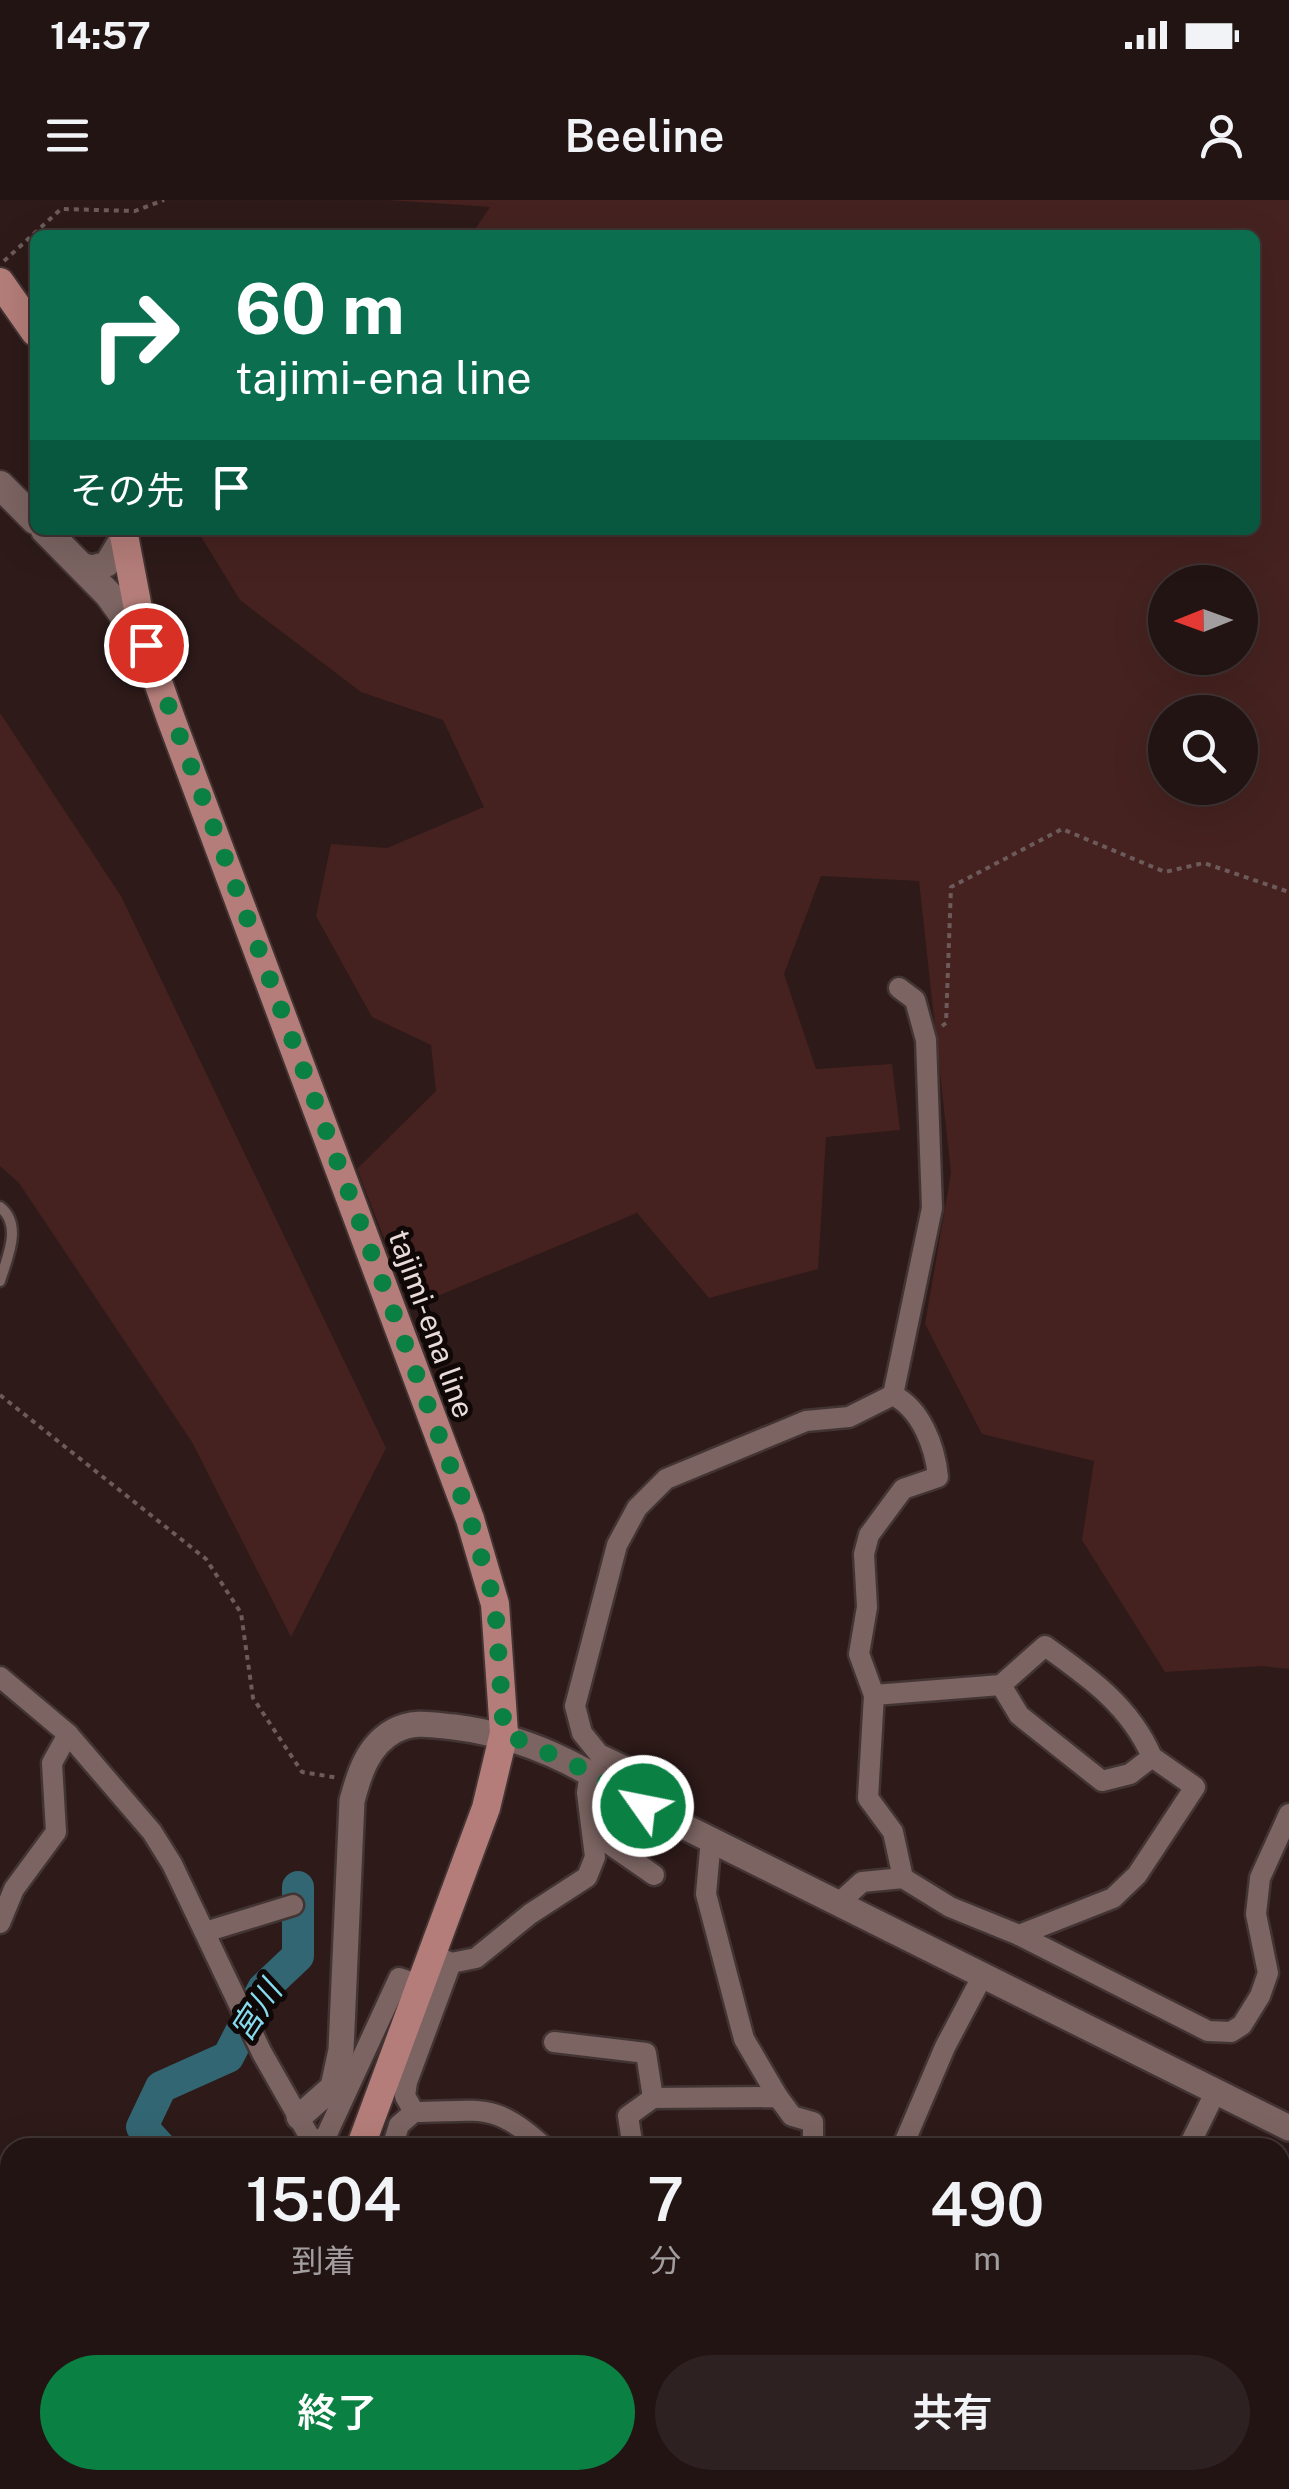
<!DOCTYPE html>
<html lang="ja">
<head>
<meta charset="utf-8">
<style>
  :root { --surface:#221413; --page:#2e2121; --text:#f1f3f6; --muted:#a29ea0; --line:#3f3333; --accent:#0b8043 }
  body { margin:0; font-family:"Public Sans","Noto Sans JP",sans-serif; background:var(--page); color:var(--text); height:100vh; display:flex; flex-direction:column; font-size:38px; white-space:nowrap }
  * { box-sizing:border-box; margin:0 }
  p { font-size:32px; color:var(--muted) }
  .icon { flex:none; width:55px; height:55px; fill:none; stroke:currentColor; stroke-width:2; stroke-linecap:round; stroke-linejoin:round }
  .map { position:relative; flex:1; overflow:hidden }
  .panel { position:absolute; left:0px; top:1938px; width:1290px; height:352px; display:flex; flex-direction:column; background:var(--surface); border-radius:30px 30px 0 0; box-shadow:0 10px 40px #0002,0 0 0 2px var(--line) }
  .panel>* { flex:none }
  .guide { position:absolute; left:30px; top:30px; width:1230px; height:305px; border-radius:15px; box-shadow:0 10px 40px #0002,0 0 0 2px var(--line); background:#0b6e4f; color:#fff; overflow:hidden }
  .needle { width:65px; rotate:269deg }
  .controls { position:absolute; left:1148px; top:365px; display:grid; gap:20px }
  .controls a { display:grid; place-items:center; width:110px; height:110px; border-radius:50%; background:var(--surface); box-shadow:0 10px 40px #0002,0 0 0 2px var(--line); font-size:50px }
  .pin { position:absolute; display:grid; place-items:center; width:85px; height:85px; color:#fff; margin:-42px; border:5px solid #fff; border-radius:50%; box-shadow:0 2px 10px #0007 }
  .me { position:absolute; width:110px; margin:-55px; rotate:303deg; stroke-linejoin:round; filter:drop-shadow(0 0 8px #0008) }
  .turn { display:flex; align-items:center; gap:35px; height:210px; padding:0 40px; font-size:45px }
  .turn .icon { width:130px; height:130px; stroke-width:2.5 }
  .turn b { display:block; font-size:70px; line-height:85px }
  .then { display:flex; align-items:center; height:95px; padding:0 40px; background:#0003; gap:20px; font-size:38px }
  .eta { display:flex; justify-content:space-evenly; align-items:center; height:170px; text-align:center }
  .eta b { font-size:60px; font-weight:600; line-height:70px }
  .action { display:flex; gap:20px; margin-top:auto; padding:20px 40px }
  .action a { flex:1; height:115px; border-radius:60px; background:var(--accent); color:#fff; font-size:40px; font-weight:600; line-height:115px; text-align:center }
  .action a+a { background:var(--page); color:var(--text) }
  .status { display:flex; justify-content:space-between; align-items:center; height:70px; padding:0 50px; background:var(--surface); direction:ltr }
  .status svg { height:28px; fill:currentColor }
  header { display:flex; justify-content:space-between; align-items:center; height:130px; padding:0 40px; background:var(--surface); font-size:45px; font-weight:600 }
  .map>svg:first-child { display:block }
</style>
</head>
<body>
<div class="status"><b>14:57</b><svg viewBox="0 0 49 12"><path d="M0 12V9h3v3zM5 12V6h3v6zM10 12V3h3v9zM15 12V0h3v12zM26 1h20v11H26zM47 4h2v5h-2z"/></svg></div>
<header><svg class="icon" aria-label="menu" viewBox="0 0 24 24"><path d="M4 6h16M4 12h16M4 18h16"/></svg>Beeline<svg class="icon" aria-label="person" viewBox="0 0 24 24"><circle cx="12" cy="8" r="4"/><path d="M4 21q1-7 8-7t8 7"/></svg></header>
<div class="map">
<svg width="1289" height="2289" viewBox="0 0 1289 2289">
  <rect width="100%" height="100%" fill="#2d1a19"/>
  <g fill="#452220" fill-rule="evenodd">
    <path d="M 387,0 L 1289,0 L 1289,1469 L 1262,1466 L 1165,1472 L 1082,1340 L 1094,1261 L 982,1234 L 925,1124 L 951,973 L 919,681 L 821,676 L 784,774 L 816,869 L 892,864 L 900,930 L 826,937 L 818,1069 L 709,1098 L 637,1013 L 411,1107 L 357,969 L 436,891 L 431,845 L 372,817 L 316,716 L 331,644 L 387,648 L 484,607 L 443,520 L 361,492 L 240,400 L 197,330 L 1255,330 L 1255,35 L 471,35 L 490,7 ZM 1165,382 L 1240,382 L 1240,458 L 1165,458 ZM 1165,512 L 1240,512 L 1240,588 L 1165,588 Z"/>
    <polygon points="0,513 121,696 386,1248 291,1437 192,1242 19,983 0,966"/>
    <polygon points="0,2142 10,2144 10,2280 175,2280 177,2289 0,2289"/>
  </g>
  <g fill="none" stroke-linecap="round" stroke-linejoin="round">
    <g stroke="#326672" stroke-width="32">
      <polyline points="161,1948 142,1927 161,1887 228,1857 263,1789 298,1756 298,1687"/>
      <polyline points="494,2280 499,2289"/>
    </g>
    <g stroke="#433434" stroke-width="15">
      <path id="service" d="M 0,1007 C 23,1025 7,1058 0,1081"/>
    </g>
    <g stroke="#433434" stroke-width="25">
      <g id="minor">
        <path d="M 893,1195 C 921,1209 935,1246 938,1277 L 903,1289 L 869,1335 L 864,1354 L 867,1407 L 859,1454 L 874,1495 L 868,1598 L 893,1632 L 903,1678"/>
        <polyline points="893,1195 932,1008 926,840 915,800 899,788"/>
        <polyline points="0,1477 68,1534 152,1632 172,1664 262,1853 316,1948"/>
        <path d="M 1001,1485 L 1045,1446 C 1090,1478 1130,1506 1152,1557"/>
        <polyline points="874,1495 1001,1485 1019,1515 1102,1581 1130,1574 1152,1557 1195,1587 1137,1675 1113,1698 1019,1735"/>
        <polyline points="643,1606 654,1580 599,1554 582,1533 575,1506 617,1345 637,1308 666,1279 806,1221 849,1217 893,1195"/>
        <polyline points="711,1639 706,1694 744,1839 778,1897"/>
        <polyline points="595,1640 605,1641 654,1675"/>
        <polyline points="840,1702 862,1682 903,1678 950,1707 1019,1735 1208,1831 1231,1832 1242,1825 1260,1796 1268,1773 1256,1714 1260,1678 1289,1614"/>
        <polyline points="0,1723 14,1689 56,1632 52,1563 68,1534"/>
        <polyline points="205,1732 293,1705"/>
        <polyline points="432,1754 451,1763 476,1758 530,1714 587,1677 595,1657 587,1593 590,1572"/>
        <polyline points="554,1842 646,1853 653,1898"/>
        <polyline points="414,1912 405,1896 407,1882 451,1763"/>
        <polyline points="315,1945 327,1934 399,1778 420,1785"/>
        <path d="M 392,1948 L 399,1925 L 414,1912 C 480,1912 494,1900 545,1948"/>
        <polyline points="633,1948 628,1916 653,1898 778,1897 792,1916 813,1922 813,1948"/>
        <polyline points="902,1948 945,1847 982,1777"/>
        <polyline points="1188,1948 1215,1893"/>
        <polyline points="552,2280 557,2289"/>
        <polyline points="1076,2280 1078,2289"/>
        <polyline points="1172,2280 1207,2288 1262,2280"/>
        <polyline points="841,2287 881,2289"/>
        <polyline points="884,2289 927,2289"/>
      </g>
    </g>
    <g stroke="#433434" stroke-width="30">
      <g id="tertiary">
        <polyline points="81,365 92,368 107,364 124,336"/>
        <path d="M 299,1917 L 333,1887 L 341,1850 L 352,1601 C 359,1574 368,1545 394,1531 C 414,1520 433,1525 454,1527 C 527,1536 582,1566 643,1606 L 1289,1928"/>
      </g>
    </g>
    <g stroke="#433434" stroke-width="32">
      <g id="secondary">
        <polyline points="0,285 35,320"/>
        <polyline points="45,330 109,395 145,445"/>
      </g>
    </g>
    <g stroke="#433434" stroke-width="32">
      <g id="primary">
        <polyline points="0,82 35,132"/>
        <polyline points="123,330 145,445 171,519 470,1319 495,1404 504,1533 486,1608 360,1948"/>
        <polyline points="230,2289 233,2280"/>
      </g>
    </g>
    <g stroke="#6c5b5a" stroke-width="4" stroke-dasharray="5 5" stroke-linecap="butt">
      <polyline points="4,61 61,9 135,11 164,0"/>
      <polyline points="942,826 946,823 951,687 1062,629 1165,672 1204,663 1289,692"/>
      <polyline points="0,1195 206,1359 241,1413 253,1498 302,1572 339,1578"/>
      <polyline points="647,2289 657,2280"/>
    </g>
    <use href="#service" stroke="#7b6462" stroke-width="10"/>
    <use href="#minor" stroke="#7b6462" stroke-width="20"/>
    <use href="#tertiary" stroke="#7b6462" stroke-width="25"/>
    <use href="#secondary" stroke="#7b6462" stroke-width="28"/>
    <use href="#primary" stroke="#b47d79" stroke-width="28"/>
  </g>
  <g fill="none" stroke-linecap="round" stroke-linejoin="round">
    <polyline stroke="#0b8043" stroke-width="18" stroke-dasharray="0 32.4" points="146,445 470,1319 495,1404 504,1533 590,1572 643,1606"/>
  </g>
  <g text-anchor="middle" stroke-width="10" stroke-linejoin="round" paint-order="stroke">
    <g font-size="30" fill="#e8dbda" stroke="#0f0807">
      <text transform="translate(431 1124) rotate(70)" y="10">tajimi-ena line</text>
    </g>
    <g font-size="32" font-style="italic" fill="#85dcf0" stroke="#0f0807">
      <text transform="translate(256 1811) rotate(-57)" y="11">宮川</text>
    </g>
  </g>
</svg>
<div class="controls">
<a><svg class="needle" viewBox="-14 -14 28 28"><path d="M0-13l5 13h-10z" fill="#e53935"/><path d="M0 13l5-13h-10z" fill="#a29ea0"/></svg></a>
<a><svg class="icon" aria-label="search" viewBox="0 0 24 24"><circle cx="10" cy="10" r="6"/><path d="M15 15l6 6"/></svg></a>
</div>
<div class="pin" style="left:146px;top:445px;background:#d93025"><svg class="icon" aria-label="arrive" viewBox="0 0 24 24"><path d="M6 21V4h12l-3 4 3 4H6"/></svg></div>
<svg class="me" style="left:643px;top:1606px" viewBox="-20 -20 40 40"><circle r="17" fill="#0b8043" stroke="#fff" stroke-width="3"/><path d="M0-11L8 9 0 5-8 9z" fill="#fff"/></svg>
<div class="guide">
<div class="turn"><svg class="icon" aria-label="right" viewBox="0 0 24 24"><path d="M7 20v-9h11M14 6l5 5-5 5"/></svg><div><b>60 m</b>tajimi-ena line</div></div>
<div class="then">その先<svg class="icon" aria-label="arrive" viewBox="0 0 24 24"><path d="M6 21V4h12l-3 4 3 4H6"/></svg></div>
</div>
<section class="panel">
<div class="eta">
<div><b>15:04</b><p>到着</p></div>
<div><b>7</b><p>分</p></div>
<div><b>490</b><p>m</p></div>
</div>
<div class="action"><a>終了</a><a>共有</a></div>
</section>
</div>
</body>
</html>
